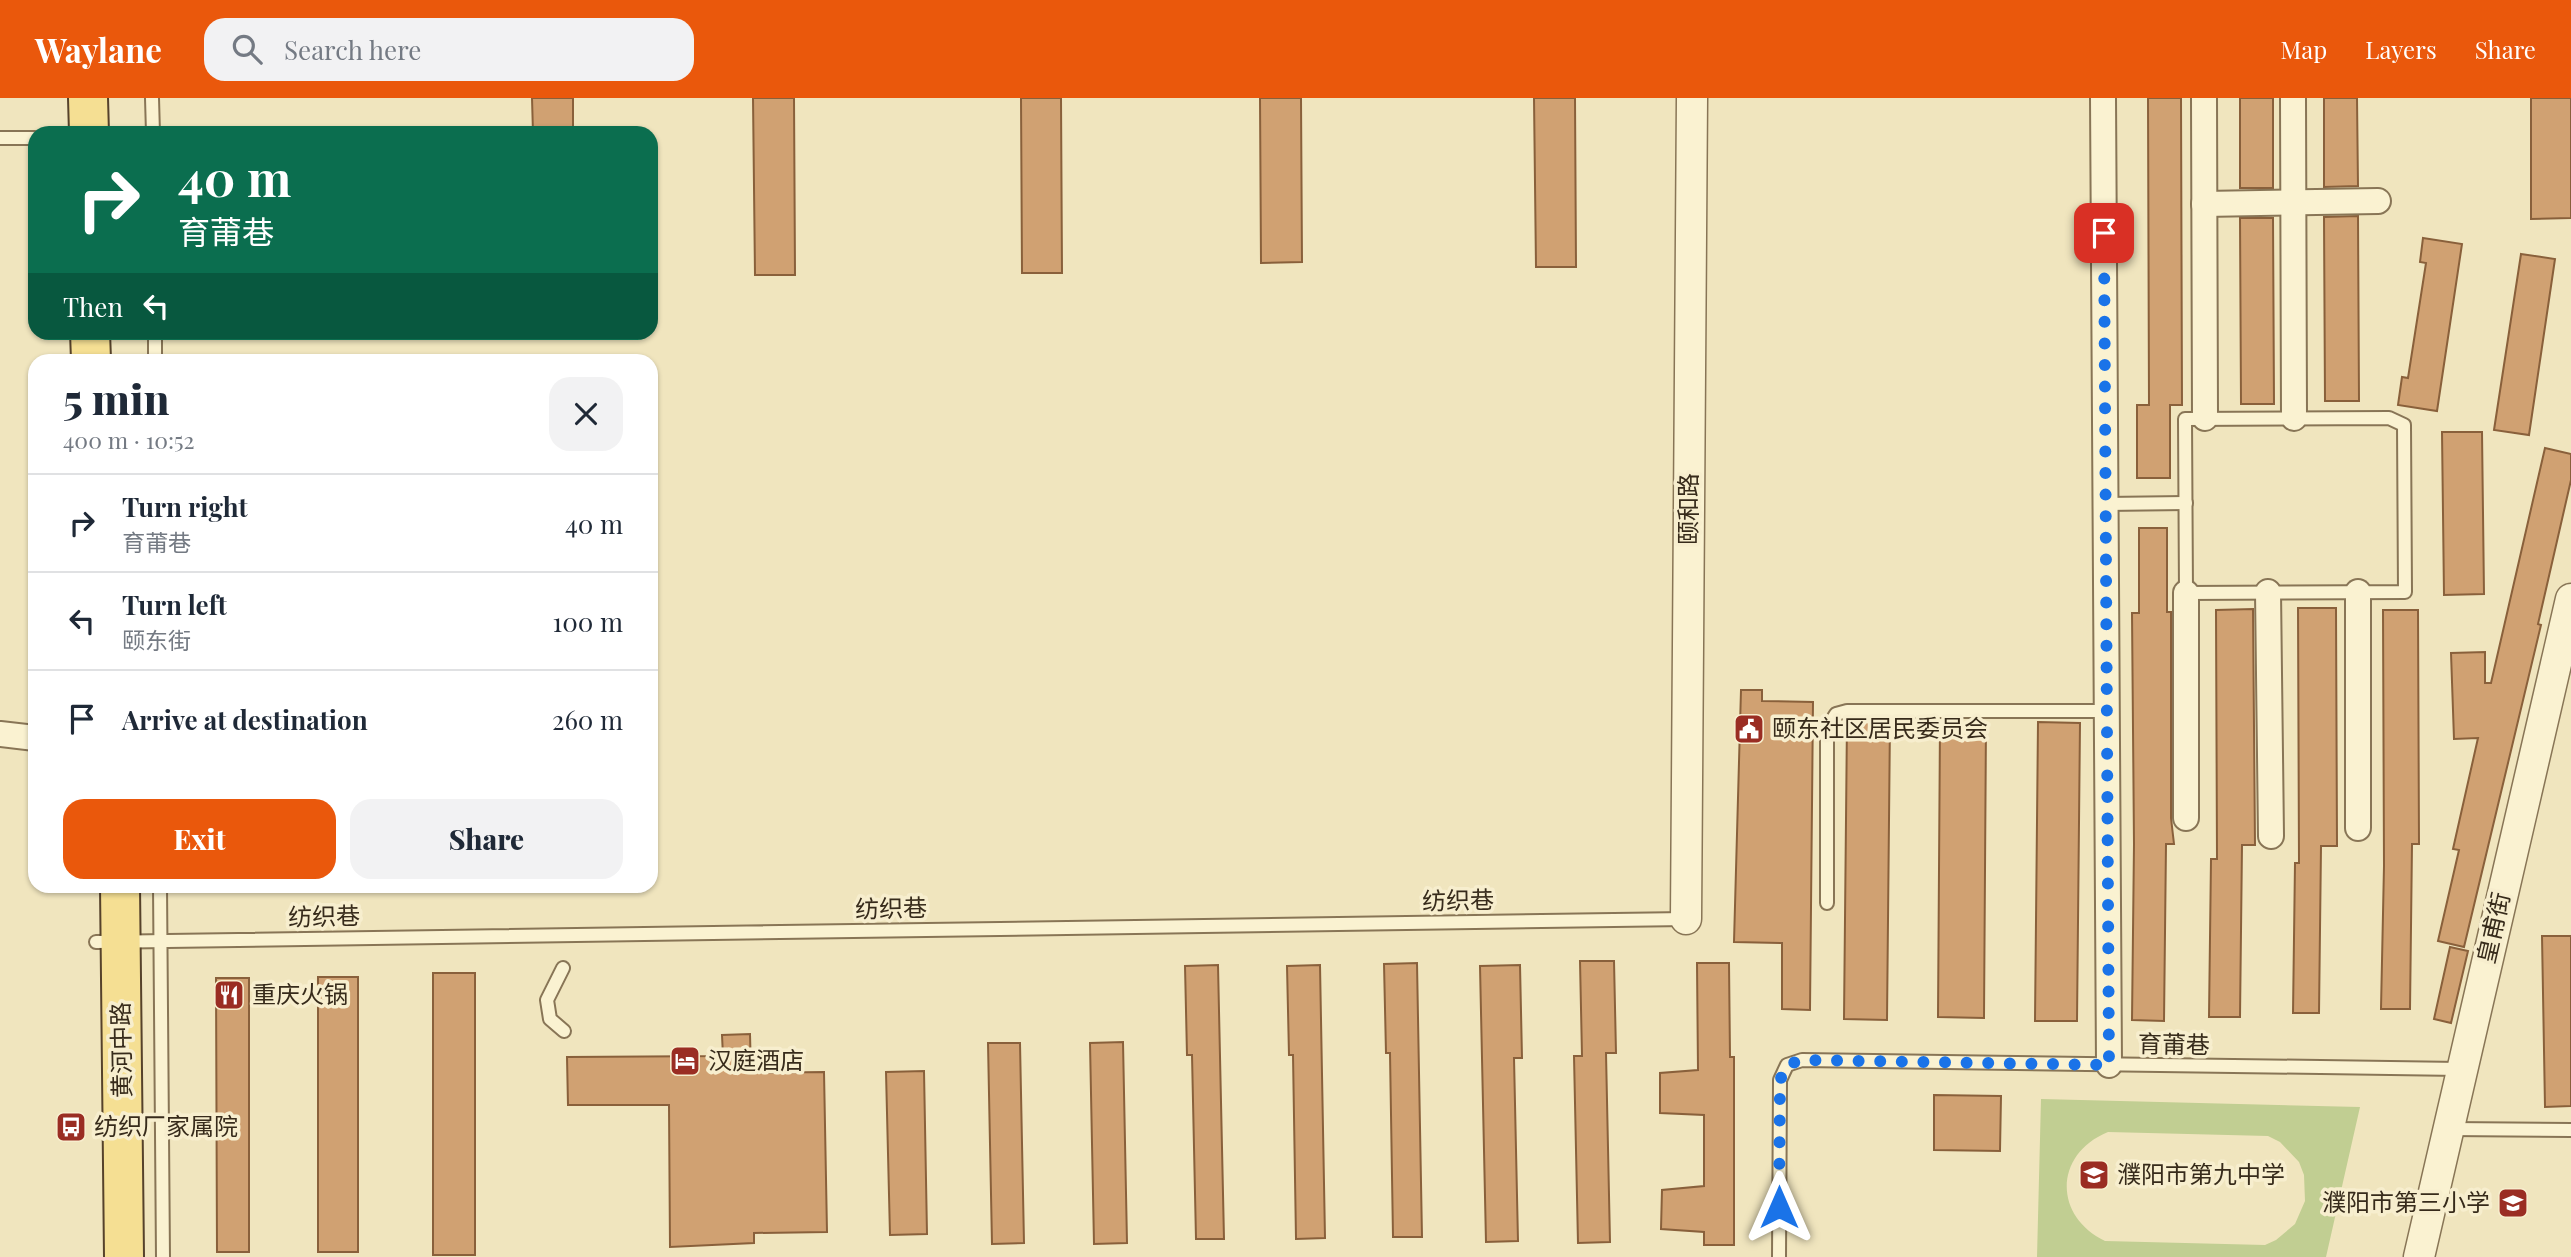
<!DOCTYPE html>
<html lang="en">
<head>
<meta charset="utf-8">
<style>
  :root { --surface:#fff; --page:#f2f2f3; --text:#1f2937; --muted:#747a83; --line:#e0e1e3; --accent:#ea580c }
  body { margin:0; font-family:"Playfair Display","Noto Sans SC",serif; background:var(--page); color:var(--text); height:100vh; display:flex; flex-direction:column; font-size:26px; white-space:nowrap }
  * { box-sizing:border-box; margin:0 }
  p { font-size:23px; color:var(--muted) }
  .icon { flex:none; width:38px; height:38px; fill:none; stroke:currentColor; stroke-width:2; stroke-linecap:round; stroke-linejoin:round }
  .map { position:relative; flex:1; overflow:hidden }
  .sheet { position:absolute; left:28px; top:256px; width:630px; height:539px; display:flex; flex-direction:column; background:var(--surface); border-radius:21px; box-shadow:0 2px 5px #0004 }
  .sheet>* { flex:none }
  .banner { position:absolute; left:28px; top:28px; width:630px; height:214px; border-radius:21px; box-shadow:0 2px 5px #0004; background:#0b6e4f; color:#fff; overflow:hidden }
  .pin { position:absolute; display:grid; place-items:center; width:60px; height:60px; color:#fff; margin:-30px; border-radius:14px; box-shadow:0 4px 10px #0006 }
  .me { position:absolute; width:77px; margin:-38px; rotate:0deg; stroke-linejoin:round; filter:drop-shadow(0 0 5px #0008) }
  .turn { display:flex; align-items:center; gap:24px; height:147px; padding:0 35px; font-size:32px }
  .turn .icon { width:91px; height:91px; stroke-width:2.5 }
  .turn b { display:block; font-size:49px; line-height:60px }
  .then { display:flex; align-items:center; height:66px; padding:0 35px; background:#0003; gap:14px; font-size:26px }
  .round { display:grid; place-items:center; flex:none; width:74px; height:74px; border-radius:21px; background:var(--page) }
  .headline { display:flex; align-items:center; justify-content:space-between; height:119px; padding:0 35px }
  h1 { font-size:42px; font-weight:800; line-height:52px }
  .cta { display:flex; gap:14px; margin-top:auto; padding:14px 35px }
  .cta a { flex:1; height:80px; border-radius:21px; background:var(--accent); color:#fff; font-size:28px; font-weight:800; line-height:80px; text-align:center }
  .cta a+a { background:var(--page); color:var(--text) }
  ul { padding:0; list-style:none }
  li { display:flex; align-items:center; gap:21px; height:98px; padding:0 35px; border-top:2px solid var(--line) }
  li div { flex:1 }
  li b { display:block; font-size:26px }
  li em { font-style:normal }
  header { display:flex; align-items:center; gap:42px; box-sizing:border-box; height:98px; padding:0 35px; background:var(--accent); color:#fff }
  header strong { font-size:33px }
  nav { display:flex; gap:38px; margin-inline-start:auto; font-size:24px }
  .search { width:490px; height:63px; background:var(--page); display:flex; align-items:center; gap:18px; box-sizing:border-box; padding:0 24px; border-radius:21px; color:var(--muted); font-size:26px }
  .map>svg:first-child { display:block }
</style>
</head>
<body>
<header>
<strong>Waylane</strong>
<div class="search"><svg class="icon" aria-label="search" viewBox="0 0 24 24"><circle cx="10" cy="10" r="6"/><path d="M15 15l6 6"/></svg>Search here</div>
<nav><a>Map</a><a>Layers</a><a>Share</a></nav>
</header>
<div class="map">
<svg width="2571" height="1159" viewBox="0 0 2571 1159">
  <rect width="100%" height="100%" fill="#f0e5be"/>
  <path fill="#c1ce92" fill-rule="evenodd" d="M 2041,1001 L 2360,1009 L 2326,1159 L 2037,1159 ZM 2108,1034 L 2268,1038 L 2280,1044 L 2299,1064 L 2304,1077 L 2305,1103 L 2295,1126 L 2276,1142 L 2265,1147 L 2105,1143 C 2053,1118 2054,1056 2108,1034 Z"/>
  <g fill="#d0a172" stroke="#89603b" stroke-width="2">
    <polygon points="532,0 573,0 573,35 533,35"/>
    <polygon points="753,0 794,0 795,177 755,177"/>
    <polygon points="1021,0 1061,0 1062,175 1022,175"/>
    <polygon points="1260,0 1301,0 1302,164 1261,165"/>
    <polygon points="1534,0 1575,0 1576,169 1536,169"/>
    <polygon points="2148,0 2181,0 2182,307 2170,307 2170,380 2137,380 2137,307 2149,307"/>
    <rect x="2240" y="0" width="33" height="90"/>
    <polygon points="2324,0 2357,0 2358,88 2324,89"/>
    <polygon points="2531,0 2571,0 2571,120 2531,121"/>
    <polygon points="2358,118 2359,303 2325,303 2324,119"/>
    <polygon points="2240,120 2273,120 2274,306 2241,306"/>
    <polygon points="2423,140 2462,146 2437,313 2398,307 2402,279 2408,280 2426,165 2420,164"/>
    <polygon points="2521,156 2555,161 2529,337 2494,332"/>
    <polygon points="2442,334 2482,334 2484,496 2444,497"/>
    <polygon points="2545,350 2571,356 2571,382 2538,526 2541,527 2464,849 2438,843 2459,752 2453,751 2478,640 2454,641 2451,555 2485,554 2485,585 2491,585"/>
    <polygon points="2139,430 2167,430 2167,514 2171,514 2171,720 2174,746 2166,746 2164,923 2132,922 2134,746 2132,515 2139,515"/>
    <polygon points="2298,510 2336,510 2337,748 2321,748 2319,915 2293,915 2295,765 2299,765"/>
    <polygon points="2253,511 2255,747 2242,747 2240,919 2209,919 2211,761 2217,761 2216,512"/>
    <polygon points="2383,512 2418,512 2419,746 2412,746 2410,911 2381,911 2384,768"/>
    <polygon points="1741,592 1762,592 1762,603 1813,604 1810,912 1782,911 1782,845 1734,844"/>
    <polygon points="1847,622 1890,622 1887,922 1844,921"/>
    <polygon points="2038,624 2080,625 2077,923 2035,923"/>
    <polygon points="1940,625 1986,625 1984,920 1938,919"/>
    <polygon points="2542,838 2571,838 2571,1008 2545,1009"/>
    <polygon points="2450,849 2468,853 2451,925 2434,921"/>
    <polygon points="1580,863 1614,863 1616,955 1606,955 1610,1144 1578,1145 1574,958 1582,958"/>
    <polygon points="1417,865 1422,1139 1393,1139 1390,955 1386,955 1384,866"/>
    <polygon points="1697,865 1729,865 1730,959 1734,959 1734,1147 1704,1147 1704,1134 1661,1131 1662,1092 1704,1088 1704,1017 1660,1015 1660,975 1698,972"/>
    <polygon points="1218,867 1224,1141 1196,1141 1192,957 1187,957 1185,868"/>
    <polygon points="1320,867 1325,1140 1296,1141 1293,957 1289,957 1287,868"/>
    <polygon points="1520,867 1522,960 1514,960 1518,1143 1486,1144 1480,868"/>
    <rect x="433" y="875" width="42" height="282"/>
    <rect x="318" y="879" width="40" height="275"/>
    <polygon points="216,880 249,880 249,1154 217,1154"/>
    <polygon points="750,936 751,975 824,974 827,1134 754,1135 754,1145 670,1149 669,1007 568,1007 567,959 723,958 722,937"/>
    <polygon points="1123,944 1127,1145 1094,1146 1090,945"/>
    <polygon points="988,945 1020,945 1024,1145 992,1146"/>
    <polygon points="924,973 927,1136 890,1137 886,974"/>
    <polygon points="1934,997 2001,998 2000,1053 1934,1052"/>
  </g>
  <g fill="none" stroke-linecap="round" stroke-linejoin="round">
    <g stroke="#887556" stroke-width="16">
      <g id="service">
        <polyline points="152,0 153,35"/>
        <polyline points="0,40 35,40"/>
        <polyline points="155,234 155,262"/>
        <polygon points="2389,320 2404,327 2405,494 2186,495 2185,321"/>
        <polyline points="2105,406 2186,405"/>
        <polyline points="160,788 163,1159"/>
        <polyline points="1827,805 1827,630 1836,616 1847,613 2107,613"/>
        <polyline points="96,844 1686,821"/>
        <polyline points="563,870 547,902 550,921 564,933"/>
        <polyline points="2449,1031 2571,1032"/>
        <polyline points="1779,1159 1780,982 1787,967 1802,962 2460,971"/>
      </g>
    </g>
    <g stroke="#887556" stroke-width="28">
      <g id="minor">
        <polyline points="2103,0 2109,967"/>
        <polyline points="2204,0 2205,320"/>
        <polyline points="2293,0 2294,320"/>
        <polyline points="2204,106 2378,103"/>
        <polyline points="2268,494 2271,738"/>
        <polyline points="2358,494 2358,730"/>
        <polyline points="2186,495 2186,720"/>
        <polyline points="0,636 35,640"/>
      </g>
    </g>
    <g stroke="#887556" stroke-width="33">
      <g id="tertiary">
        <polyline points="1686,821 1692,0"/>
        <polyline points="2419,1159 2571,501"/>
      </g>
    </g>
    <g stroke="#56422b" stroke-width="42">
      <g id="primary">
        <polyline points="88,0 89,35"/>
        <polyline points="90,234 91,262"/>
        <polyline points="120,788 124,1159"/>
      </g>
    </g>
    <use href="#service" stroke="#faf2d1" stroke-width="12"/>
    <use href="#minor" stroke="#faf2d1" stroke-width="24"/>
    <use href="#tertiary" stroke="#faf2d1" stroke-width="30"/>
    <use href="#primary" stroke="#f5df93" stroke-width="38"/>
  </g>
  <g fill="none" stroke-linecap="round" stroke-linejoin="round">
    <polyline stroke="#1a73e8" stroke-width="12" stroke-dasharray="0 21.6" points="1779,1109 1780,982 1787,967 1802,962 2109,967 2104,135"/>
  </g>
  <defs>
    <g id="civic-square" transform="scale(1.575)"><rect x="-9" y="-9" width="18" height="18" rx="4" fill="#9a2d23" stroke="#f7eece"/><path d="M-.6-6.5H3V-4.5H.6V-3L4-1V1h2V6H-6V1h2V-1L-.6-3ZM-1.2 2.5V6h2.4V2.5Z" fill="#fff"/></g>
    <g id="restaurant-square" transform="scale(1.575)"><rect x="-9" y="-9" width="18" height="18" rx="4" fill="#9a2d23" stroke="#f7eece"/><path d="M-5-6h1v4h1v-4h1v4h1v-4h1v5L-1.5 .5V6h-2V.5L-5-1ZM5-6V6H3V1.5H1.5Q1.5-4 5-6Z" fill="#fff"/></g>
    <g id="hotel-square" transform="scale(1.575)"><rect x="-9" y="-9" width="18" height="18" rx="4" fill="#9a2d23" stroke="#f7eece"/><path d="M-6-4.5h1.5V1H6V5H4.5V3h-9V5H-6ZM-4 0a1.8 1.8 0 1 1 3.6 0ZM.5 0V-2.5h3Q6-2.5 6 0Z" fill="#fff"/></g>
    <g id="bus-square" transform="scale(1.575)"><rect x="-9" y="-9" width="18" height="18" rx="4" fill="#9a2d23" stroke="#f7eece"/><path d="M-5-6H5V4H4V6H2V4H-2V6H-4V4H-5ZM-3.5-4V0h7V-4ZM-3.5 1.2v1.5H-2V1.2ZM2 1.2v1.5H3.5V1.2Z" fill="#fff"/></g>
    <g id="school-square" transform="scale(1.575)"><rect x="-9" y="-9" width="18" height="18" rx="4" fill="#9a2d23" stroke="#f7eece"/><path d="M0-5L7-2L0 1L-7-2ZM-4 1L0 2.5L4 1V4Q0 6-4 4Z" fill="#fff"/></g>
  </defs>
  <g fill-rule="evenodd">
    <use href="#civic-square" x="1749" y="631"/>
    <use href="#restaurant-square" x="229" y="897"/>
    <use href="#hotel-square" x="685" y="963"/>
    <use href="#bus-square" x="71" y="1029"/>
    <use href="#school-square" x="2094" y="1077"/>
    <use href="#school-square" x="2513" y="1105"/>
  </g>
  <g text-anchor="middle" stroke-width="7" stroke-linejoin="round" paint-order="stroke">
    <g font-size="24" fill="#372b1b" stroke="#f7eece">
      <text transform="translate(1689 411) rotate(-90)" y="8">颐和路</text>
      <text transform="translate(1458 803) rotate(-1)" y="8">纺织巷</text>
      <text transform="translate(891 811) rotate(-1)" y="8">纺织巷</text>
      <text transform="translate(324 819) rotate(-1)" y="8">纺织巷</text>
      <text transform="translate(2494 830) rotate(-77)" y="8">皇甫街</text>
      <text transform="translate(2174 947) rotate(1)" y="8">育莆巷</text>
      <text transform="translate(122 952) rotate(-91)" y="8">黄河中路</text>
    </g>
    <g font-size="24" fill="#372b1b" stroke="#f7eece" text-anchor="start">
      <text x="1772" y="639">颐东社区居民委员会</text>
      <text x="252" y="905">重庆火锅</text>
      <text x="708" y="971">汉庭酒店</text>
      <text x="94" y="1037">纺织厂家属院</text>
      <text x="2117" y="1085">濮阳市第九中学</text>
      <text x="2490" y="1113" text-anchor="end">濮阳市第三小学</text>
    </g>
  </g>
</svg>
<div class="pin" style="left:2104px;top:135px;background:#d93025"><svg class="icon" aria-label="arrive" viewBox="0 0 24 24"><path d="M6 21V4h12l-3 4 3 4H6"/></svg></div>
<svg class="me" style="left:1779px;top:1109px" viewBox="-20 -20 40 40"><path d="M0-17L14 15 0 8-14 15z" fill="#1a73e8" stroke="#fff" stroke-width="4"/></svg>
<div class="banner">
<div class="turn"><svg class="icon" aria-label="right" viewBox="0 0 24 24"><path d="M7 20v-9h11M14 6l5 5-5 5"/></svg><div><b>40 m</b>育莆巷</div></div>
<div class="then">Then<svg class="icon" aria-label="left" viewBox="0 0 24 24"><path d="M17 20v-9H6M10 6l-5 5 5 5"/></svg></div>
</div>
<section class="sheet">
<div class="headline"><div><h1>5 min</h1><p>400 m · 10:52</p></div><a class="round"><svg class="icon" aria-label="close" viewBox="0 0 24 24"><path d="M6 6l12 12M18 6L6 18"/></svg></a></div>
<ul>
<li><svg class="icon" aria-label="right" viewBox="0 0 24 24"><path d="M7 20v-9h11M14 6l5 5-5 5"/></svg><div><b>Turn right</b><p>育莆巷</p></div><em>40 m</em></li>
<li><svg class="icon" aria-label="left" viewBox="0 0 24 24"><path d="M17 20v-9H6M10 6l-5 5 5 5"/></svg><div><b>Turn left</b><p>颐东街</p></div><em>100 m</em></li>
<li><svg class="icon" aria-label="arrive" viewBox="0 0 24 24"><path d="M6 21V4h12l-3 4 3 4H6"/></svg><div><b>Arrive at destination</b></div><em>260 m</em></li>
</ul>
<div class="cta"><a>Exit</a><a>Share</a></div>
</section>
</div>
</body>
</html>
